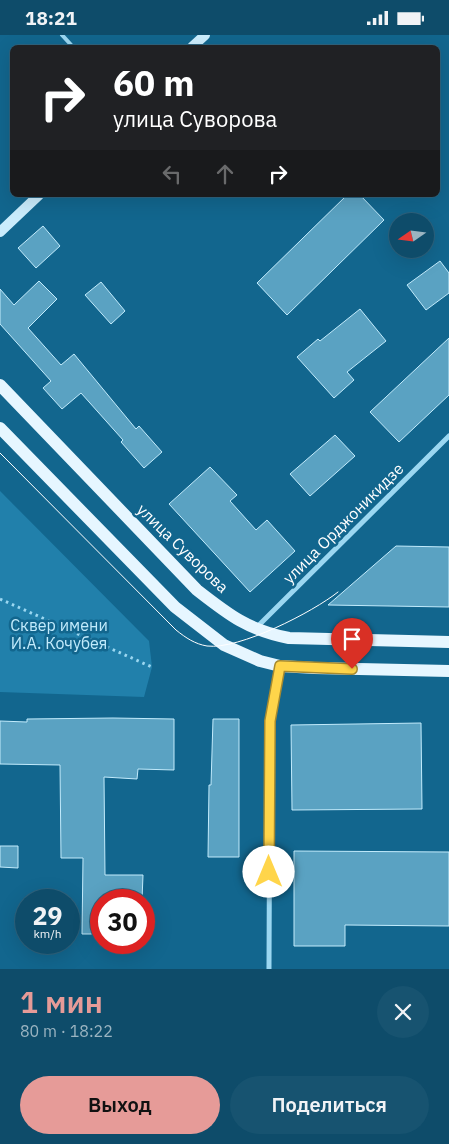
<!DOCTYPE html>
<html lang="ru">
<head>
<meta charset="utf-8">
<style>
  :root { --surface:#0e4c6a; --page:#175370; --text:#f1f3f6; --muted:#9bb4c1; --line:#2e637e; --accent:#e69b98 }
  body { margin:0; font-family:"IBM Plex Sans",sans-serif; background:var(--page); color:var(--text); height:100vh; display:flex; flex-direction:column; font-size:19px; white-space:nowrap }
  * { box-sizing:border-box; margin:0 }
  p { font-size:16px; color:var(--muted) }
  .icon { flex:none; width:28px; height:28px; fill:none; stroke:currentColor; stroke-width:2; stroke-linecap:round; stroke-linejoin:round }
  .map { position:relative; height:934px; overflow:hidden }
  .details { display:flex; flex-direction:column; background:var(--surface); flex:1 }
  .details>* { flex:none }
  .hud { position:absolute; left:10px; top:10px; width:430px; height:152px; border-radius:8px; box-shadow:0 5px 20px #0002,0 0 0 1px var(--line); background:#202124; color:#fff; overflow:hidden }
  .needle { width:32px; rotate:256deg }
  .buttons { position:absolute; left:389px; top:178px; display:grid; gap:10px }
  .buttons a { display:grid; place-items:center; width:45px; height:45px; border-radius:50%; background:var(--surface); box-shadow:0 5px 20px #0002,0 0 0 1px var(--line); font-size:25px }
  .speed { position:absolute; left:15px; top:854px; display:flex; gap:10px; font-size:25px; font-weight:700; text-align:center }
  .speed>* { display:grid; place-content:center; width:65px; height:65px; border-radius:50%; background:var(--surface); box-shadow:0 5px 20px #0002,0 0 0 1px var(--line); line-height:1 }
  .speed small { font-size:12px; font-weight:400 }
  .speed .limit { border:8px solid #d22; background:#fff; color:#111 }
  .pin { position:absolute; display:grid; place-items:center; width:42px; height:42px; color:#fff; margin:-51px -21px; border-radius:50% 50% 50% 0; rotate:-45deg; box-shadow:0 0 5px #0007 }
  .pin .icon { rotate:45deg }
  .me { position:absolute; width:55px; margin:-28px; rotate:0deg; stroke-linejoin:round; filter:drop-shadow(0 0 4px #0008) }
  .turn { display:flex; align-items:center; gap:18px; height:105px; padding:0 20px; font-size:22px }
  .turn .icon { width:65px; height:65px; stroke-width:2.5 }
  .turn b { display:block; font-size:35px; line-height:42px }
  .lanes { display:flex; align-items:center; height:48px; padding:0 20px; background:#0003; justify-content:center; gap:25px; direction:ltr }
  .lanes .off { opacity:.35 }
  .round { display:grid; place-items:center; flex:none; width:52px; height:52px; border-radius:26px; background:var(--page) }
  .summary { display:flex; align-items:center; justify-content:space-between; height:85px; padding:0 20px }
  h1 { font-size:30px; font-weight:600; line-height:38px; color:var(--accent) }
  .cta { display:flex; gap:10px; margin-top:auto; padding:10px 20px }
  .cta a { flex:1; height:58px; border-radius:30px; background:var(--accent); color:#111; font-size:20px; font-weight:600; line-height:58px; text-align:center }
  .cta a+a { background:var(--page); color:var(--text) }
  .status { display:flex; justify-content:space-between; align-items:center; height:35px; padding:0 25px; background:var(--surface); direction:ltr }
  .status svg { height:14px; fill:currentColor }
  .map>svg:first-child { display:block }
</style>
</head>
<body>
<div class="status"><b>18:21</b><svg viewBox="0 0 49 12"><path d="M0 12V9h3v3zM5 12V6h3v6zM10 12V3h3v9zM15 12V0h3v12zM26 1h20v11H26zM47 4h2v5h-2z"/></svg></div>
<div class="map">
<svg width="449" height="934" viewBox="0 0 449 934">
  <rect width="100%" height="100%" fill="#12668e"/>
  <polygon fill="#2180ab" points="0,456 149,606 152,632 144,662 0,657"/>
  <g fill="#5aa2c2" stroke="#c2ebfc">
    <polygon points="347,160 360,160 384,185 287,280 257,248"/>
    <polygon points="43,191 60,211 36,233 18,213"/>
    <polygon points="440,226 449,238 449,258 426,275 407,250"/>
    <polygon points="39,246 57,264 28,293 61,330 74,319 136,394 139,391 162,417 144,433 121,407 123,405 81,358 62,374 43,353 51,346 0,289 0,254 14,270"/>
    <polygon points="101,247 125,276 111,289 85,260"/>
    <polygon points="360,274 386,306 347,337 354,345 334,363 297,322 318,304 320,306"/>
    <polygon points="449,303 449,360 399,407 370,377"/>
    <polygon points="335,400 355,421 310,461 290,439"/>
    <polygon points="210,432 237,460 230,466 256,495 267,485 295,516 250,557 169,469"/>
    <polygon points="396,511 449,512 449,572 328,570"/>
    <polygon points="113,683 174,684 174,735 138,734 137,744 104,742 105,840 143,840 142,865 101,865 101,899 82,899 83,823 61,823 60,730 0,729 0,686 27,687 27,684"/>
    <polygon points="213,684 239,684 239,822 208,822 209,750 211,750"/>
    <polygon points="421,688 422,774 292,775 291,690"/>
    <polygon points="0,811 18,811 18,833 0,832"/>
    <polygon points="294,816 449,817 449,891 345,890 345,911 294,911"/>
  </g>
  <g fill="none" stroke-linecap="round" stroke-linejoin="round">
    <polyline stroke="#9bd7f1" stroke-width="3" stroke-dasharray="2.5 4" stroke-linecap="butt" points="0,564 154,633"/>
    <polyline stroke="#9bd7f1" stroke-width="4" points="62,0 73,12"/>
    <g stroke="#9bd7f1" stroke-width="5">
      <polyline points="256,593 449,401"/>
      <polyline points="269,934 270,686 280,631"/>
    </g>
    <g stroke="#caecfc" stroke-width="10">
      <polyline points="192,12 205,0"/>
      <polyline points="0,197 39,160"/>
    </g>
    <g stroke="#e6f6ff" stroke-width="12">
      <path d="M 0,350 L 197,555 C 229,580 248,595 289,603 L 449,607"/>
      <polyline points="0,393 175,572 224,610 260,626 280,631 314,633 449,636"/>
    </g>
    <path stroke="#fff" stroke-width="1" d="M 0,418 L 176,595 C 186,603 195,609 207,611 C 239,615 313,577 338,557"/>
  </g>
  <g fill="none" stroke-linecap="round" stroke-linejoin="round">
    <g stroke="#a68a30" stroke-width="12">
      <polyline id="route" points="269,837 270,686 280,631 352,634"/>
    </g>
    <use href="#route" stroke="#ffd54a" stroke-width="9"/>
  </g>
  <g text-anchor="middle" stroke-width="5" stroke-linejoin="round" paint-order="stroke">
    <g font-size="16" fill="#fff" stroke="#12668e">
      <text transform="translate(343 488) rotate(-45)" y="6">улица Орджоникидзе</text>
      <text transform="translate(183 513) rotate(44)" y="6">улица Суворова</text>
    </g>
    <g font-size="16" fill="#c2ebfc" stroke="#12668e">
      <text x="59" y="596">Сквер имени<tspan x="59" dy="18">И.А. Кочубея</tspan></text>
    </g>
  </g>
</svg>
<div class="buttons">
<a><svg class="needle" viewBox="-14 -14 28 28"><path d="M0-13l5 13h-10z" fill="#e53935"/><path d="M0 13l5-13h-10z" fill="#9bb4c1"/></svg></a>
</div>
<div class="speed"><div>29<small>km/h</small></div><div class="limit">30</div></div>
<div class="pin" style="left:352px;top:634px;background:#d93025"><svg class="icon" aria-label="arrive" viewBox="0 0 24 24"><path d="M6 21V4h12l-3 4 3 4H6"/></svg></div>
<svg class="me" style="left:269px;top:837px" viewBox="-20 -20 40 40"><circle r="19" fill="#fff"/><path d="M0-13L10 11 0 6-10 11z" fill="#ffd54a"/></svg>
<div class="hud">
<div class="turn"><svg class="icon" aria-label="right" viewBox="0 0 24 24"><path d="M7 20v-9h11M14 6l5 5-5 5"/></svg><div><b>60 m</b>улица Суворова</div></div>
<div class="lanes"><svg class="icon off" aria-label="left" viewBox="0 0 24 24"><path d="M17 20v-9H6M10 6l-5 5 5 5"/></svg><svg class="icon off" aria-label="ahead" viewBox="0 0 24 24"><path d="M12 20V5M6 11l6-6 6 6"/></svg><svg class="icon" aria-label="right" viewBox="0 0 24 24"><path d="M7 20v-9h11M14 6l5 5-5 5"/></svg></div>
</div>
</div>
<section class="details">
<div class="summary"><div><h1>1 мин</h1><p>80 m · 18:22</p></div><a class="round"><svg class="icon" aria-label="close" viewBox="0 0 24 24"><path d="M6 6l12 12M18 6L6 18"/></svg></a></div>
<div class="cta"><a>Выход</a><a>Поделиться</a></div>
</section>
</body>
</html>
